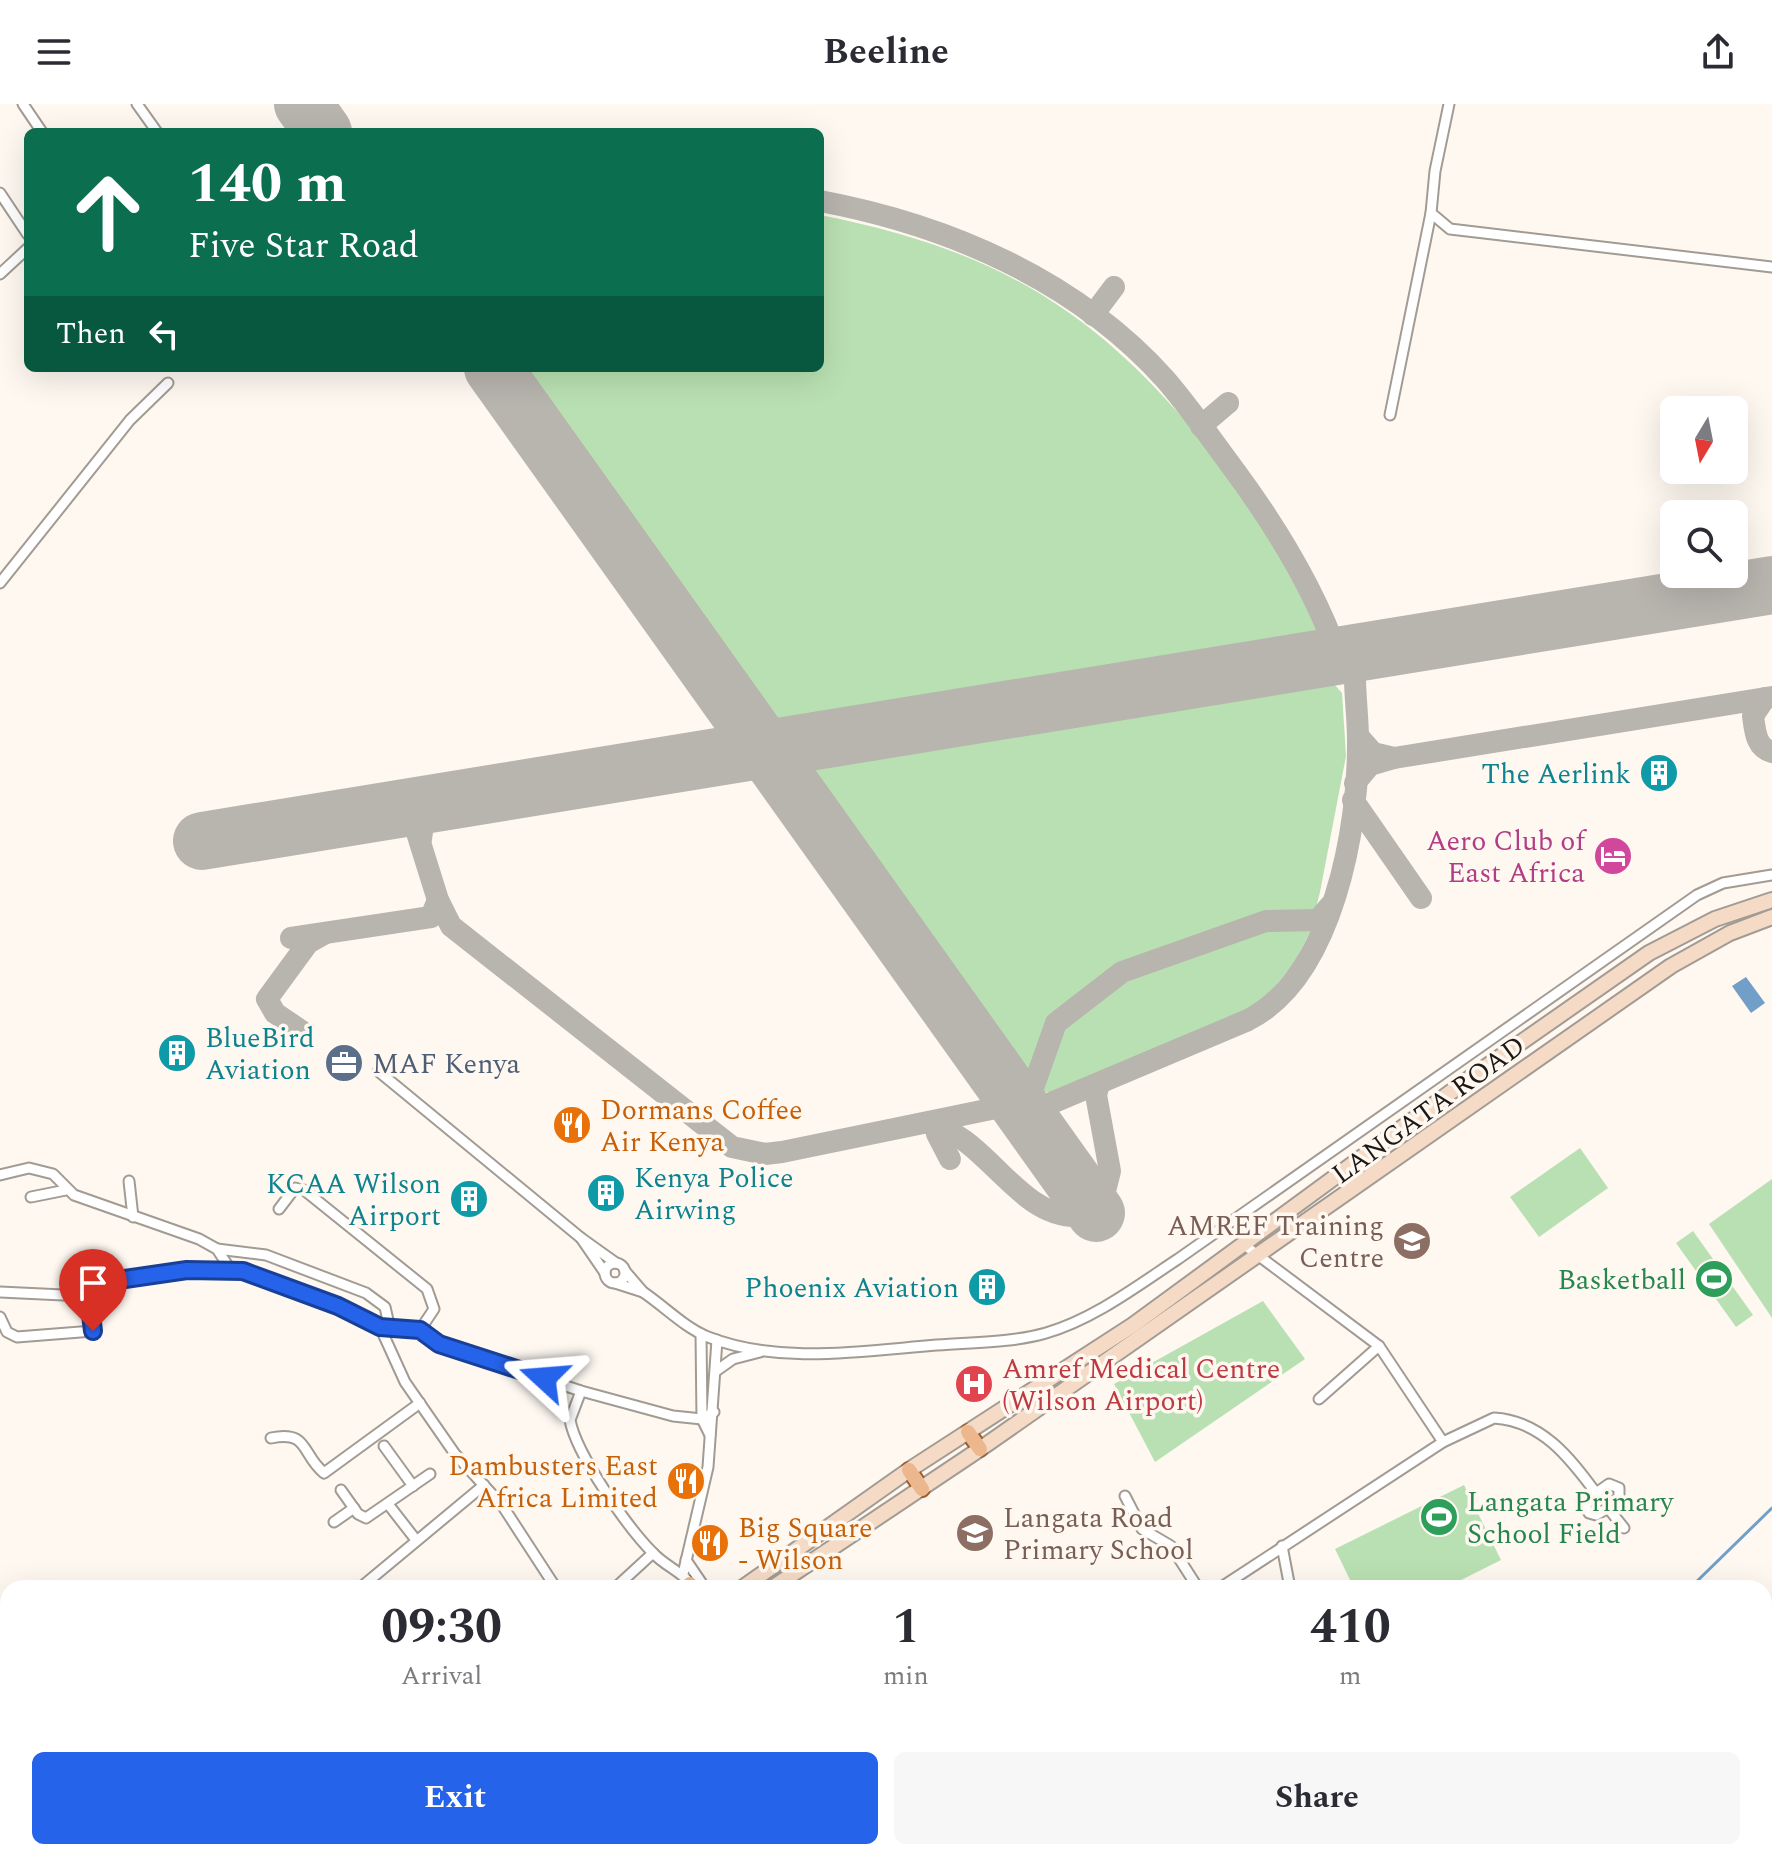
<!DOCTYPE html>
<html lang="en">
<head>
<meta charset="utf-8">
<style>
  :root { --surface:#fff; --page:#f7f7f7; --text:#2b2b33; --muted:#7c7c81; --accent:#2563eb }
  body { margin:0; font-family:Spectral,serif; background:var(--page); color:var(--text); height:100vh; display:flex; flex-direction:column; font-size:30px; white-space:nowrap }
  * { box-sizing:border-box; margin:0 }
  p { font-size:26px; color:var(--muted) }
  .icon { flex:none; width:44px; height:44px; fill:none; stroke:currentColor; stroke-width:2; stroke-linecap:round; stroke-linejoin:round }
  .map { position:relative; flex:1; overflow:hidden }
  .details { position:absolute; left:0px; top:1476px; width:1772px; height:280px; display:flex; flex-direction:column; background:var(--surface); border-radius:24px 24px 0 0; box-shadow:0 8px 32px #0002 }
  .details>* { flex:none }
  .guide { position:absolute; left:24px; top:24px; width:800px; height:244px; border-radius:12px; box-shadow:0 8px 32px #0002; background:#0b6e4f; color:#fff; overflow:hidden }
  .needle { width:52px; rotate:190deg }
  .controls { position:absolute; left:1660px; top:292px; display:grid; gap:16px }
  .controls a { display:grid; place-items:center; width:88px; height:88px; border-radius:12px; background:var(--surface); box-shadow:0 8px 32px #0002; font-size:40px }
  .pin { position:absolute; display:grid; place-items:center; width:68px; height:68px; color:#fff; margin:-82px -34px; border-radius:50% 50% 50% 0; rotate:-45deg; box-shadow:0 0 8px #0007 }
  .pin .icon { rotate:45deg }
  .me { position:absolute; width:88px; margin:-44px; rotate:289deg; stroke-linejoin:round; filter:drop-shadow(0 0 6px #0008) }
  .turn { display:flex; align-items:center; gap:28px; height:168px; padding:0 32px; font-size:36px }
  .turn .icon { width:104px; height:104px; stroke-width:2.5 }
  .turn b { display:block; font-size:56px; line-height:68px }
  .then { display:flex; align-items:center; height:76px; padding:0 32px; background:#0003; gap:16px; font-size:30px }
  .eta { display:flex; justify-content:space-evenly; align-items:center; height:136px; text-align:center }
  .eta b { font-size:48px; font-weight:700; line-height:56px }
  .cta { display:flex; gap:16px; margin-top:auto; padding:16px 32px }
  .cta a { flex:1; height:92px; border-radius:12px; background:var(--accent); color:#fff; font-size:32px; font-weight:700; line-height:92px; text-align:center }
  .cta a+a { background:var(--page); color:var(--text) }
  header { display:flex; justify-content:space-between; align-items:center; height:104px; padding:0 32px; background:var(--surface); font-size:36px; font-weight:700 }
  .map>svg:first-child { display:block }
</style>
</head>
<body>
<header><svg class="icon" aria-label="menu" viewBox="0 0 24 24"><path d="M4 6h16M4 12h16M4 18h16"/></svg>Beeline<svg class="icon" aria-label="share" viewBox="0 0 24 24"><path d="M12 15V3M7 8l5-5 5 5M5 13v7h14v-7"/></svg></header>
<div class="map">
<svg width="1772" height="1756" viewBox="0 0 1772 1756">
  <rect width="100%" height="100%" fill="#fef8f1"/>
  <g fill="#b9e0b2">
    <path d="M 820,111 C 978,142 1080,194 1186,318 C 1200,334 1217,351 1229,369 C 1265,421 1295,481 1325,538 L 777,620 L 519,264 L 820,264 Z"/>
    <polygon points="1326,571 1342,589 1346,652 1320,788 1310,828 1294,860 1261,899 1051,989 1037,987 1029,981 811,670 812,655 818,654"/>
    <polygon points="1580,1044 1608,1084 1539,1133 1510,1093"/>
    <polygon points="1772,1075 1772,1214 1709,1120"/>
    <polygon points="1693,1127 1753,1211 1736,1223 1676,1139"/>
    <polygon points="1263,1197 1305,1255 1155,1358 1114,1280"/>
    <polygon points="1464,1381 1501,1456 1445,1484 1354,1484 1335,1445"/>
  </g>
  <polygon fill="#729fc7" points="1746,873 1765,899 1751,909 1732,882"/>
  <g fill="none" stroke-linecap="round" stroke-linejoin="round">
    <g stroke="#729fc7" stroke-width="3">
      <polyline points="1690,1484 1772,1404"/>
      <polyline points="1321,1756 1323,1748"/>
    </g>
    <g stroke="#b8b4ae" stroke-width="22">
      <path d="M 820,97 C 948,121 1076,176 1165,275 C 1190,304 1212,336 1235,367 C 1277,424 1314,484 1338,552"/>
      <polyline points="1093,211 1114,183"/>
      <polyline points="1201,322 1228,299"/>
      <path d="M 1765,594 L 1753,612 C 1755,627 1756,644 1772,648"/>
      <polyline points="1394,654 1772,593"/>
      <polyline points="1355,679 1370,661 1394,654 1373,649 1358,632"/>
      <polyline points="1353,696 1421,794"/>
      <polyline points="398,705 408,709 413,716 438,796 451,822 732,1043 765,1050 782,1048 996,1004 1003,995 1002,978"/>
      <polyline points="421,735 424,714 440,699"/>
      <polyline points="291,834 431,813 438,796"/>
      <polyline points="303,928 275,909 267,895 308,839 324,830"/>
      <path d="M 1002,978 L 1028,998 L 1042,1003 L 1248,916 C 1333,873 1359,723 1358,636 C 1358,611 1354,586 1355,562 L 1367,550 L 1400,542"/>
      <polyline points="1099,980 1096,991 1110,1067 1103,1095"/>
      <polyline points="1028,998 1056,919 1122,868 1266,817 1318,816 1330,802"/>
      <polyline points="945,1016 937,1030 950,1055"/>
      <path d="M 926,1019 C 985,1029 1015,1111 1075,1112"/>
    </g>
    <g stroke="#b8b4ae" stroke-width="58">
      <polyline points="303,0 323,28"/>
      <polyline points="493,264 1096,1109"/>
      <polyline points="202,737 1772,481"/>
    </g>
    <g stroke="#a29b93" stroke-width="13">
      <g id="minor">
        <polyline points="23,0 42,28"/>
        <polyline points="137,0 157,28"/>
        <polyline points="1449,0 1435,67 1431,109 1450,125 1772,163"/>
        <polyline points="0,89 28,131"/>
        <polyline points="0,170 28,144"/>
        <polyline points="1390,311 1431,109"/>
        <polyline points="0,479 130,316 168,279"/>
        <polyline points="378,967 581,1134"/>
        <polyline points="0,1071 29,1064 53,1070 74,1091 199,1135 217,1145 230,1165"/>
        <polyline points="129,1077 133,1113"/>
        <polyline points="31,1093 66,1086"/>
        <polyline points="279,1105 295,1084 304,1086 427,1185 434,1205 420,1226"/>
        <polyline points="217,1145 266,1151 366,1189 385,1203 390,1225"/>
        <circle cx="615" cy="1169" r="10"/>
        <polyline points="605,1169 581,1134 616,1159"/>
        <polyline points="615,1179 643,1188 625,1167"/>
        <polyline points="0,1188 63,1191 125,1175 187,1166 230,1165 338,1202 380,1223 405,1278 455,1350 502,1401 556,1484"/>
        <path d="M 643,1188 C 664,1202 685,1224 708,1233 C 780,1261 862,1247 937,1241 C 973,1238 1011,1239 1046,1229 C 1094,1215 1137,1182 1178,1155 L 1697,791 L 1723,779 L 1772,771"/>
        <polyline points="0,1213 7,1228 17,1233 93,1227 88,1186"/>
        <polyline points="380,1223 420,1226 439,1240 581,1287 673,1312 702,1315 714,1308"/>
        <polyline points="701,1230 702,1315 710,1331"/>
        <polyline points="716,1267 733,1255 760,1248"/>
        <path d="M 581,1287 L 570,1316 C 576,1350 628,1424 653,1449 C 665,1462 681,1467 692,1481"/>
        <polyline points="1319,1295 1379,1242"/>
        <path d="M 271,1334 C 309,1326 301,1350 324,1369 L 420,1299"/>
        <path d="M 1443,1338 L 1494,1314 C 1542,1317 1570,1354 1596,1389 L 1609,1380 L 1619,1384 L 1619,1393 L 1608,1404 L 1624,1424"/>
        <polyline points="384,1342 413,1382"/>
        <polyline points="341,1386 358,1410 366,1414 430,1370"/>
        <polyline points="1596,1389 1585,1402 1589,1409 1596,1411 1608,1404"/>
        <polyline points="1125,1392 1142,1425 1171,1442 1198,1484"/>
        <polyline points="388,1400 416,1436"/>
        <polyline points="334,1418 354,1404"/>
        <polyline points="1282,1442 1290,1484"/>
        <polyline points="686,1456 705,1484"/>
        <polyline points="683,1470 708,1363 717,1236"/>
        <polyline points="360,1484 484,1381"/>
        <polyline points="615,1484 653,1449"/>
        <polyline points="1220,1484 1443,1338 1379,1242 1243,1140"/>
        <polyline points="1764,1575 1772,1571"/>
        <polyline points="1764,1648 1772,1645"/>
        <polyline points="0,1705 8,1713"/>
        <polyline points="1764,1719 1772,1715"/>
        <polyline points="0,1725 8,1717"/>
        <polyline points="192,1748 199,1756"/>
        <polyline points="449,1748 459,1756"/>
        <polyline points="1515,1748 1519,1756"/>
        <polyline points="1571,1748 1575,1756"/>
        <polyline points="923,1753 957,1748"/>
        <polyline points="361,1756 367,1748"/>
        <polyline points="1493,1756 1509,1748"/>
        <polyline points="1541,1756 1559,1748"/>
        <polyline points="1691,1756 1706,1748"/>
      </g>
    </g>
    <g stroke="#a29b93" stroke-width="18">
      <g id="secondary">
        <polyline points="742,1484 909,1366 1133,1221 1470,974 1649,849 1715,815 1772,796"/>
        <polyline points="772,1484 980,1345 1671,862 1730,829 1772,813"/>
        <polyline points="482,1756 488,1748"/>
        <polyline points="508,1756 513,1748"/>
      </g>
    </g>
    <g stroke="#9a6032" stroke-width="18">
      <g id="primary">
        <polyline points="968,1328 980,1345"/>
        <polyline points="909,1366 922,1385"/>
        <polyline points="689,1484 690,1480"/>
      </g>
    </g>
    <use href="#minor" stroke="#fff" stroke-width="9"/>
    <use href="#secondary" stroke="#f5dbc6" stroke-width="14"/>
    <use href="#primary" stroke="#ecb78d" stroke-width="14"/>
  </g>
  <g fill="none" stroke-linecap="round" stroke-linejoin="round">
    <g stroke="#184099" stroke-width="20">
      <polyline id="route" points="93,1227 88,1186 125,1175 187,1166 243,1167 338,1202 380,1223 420,1226 439,1240 544,1274"/>
    </g>
    <use href="#route" stroke="#2563eb" stroke-width="14"/>
  </g>
  <defs>
    <g id="building-disc" transform="scale(2)"><circle r="9.5" fill="#0f9aa8" stroke="#fef8f1"/><path d="M-4-6H4V6H1V3H-1V6H-4ZM-2.5-4.3h1.7v1.8h-1.7ZM.8-4.3h1.7v1.8H.8ZM-2.5-1h1.7V.8h-1.7ZM.8-1h1.7V.8H.8Z" fill="#fff"/></g>
    <g id="hotel-disc" transform="scale(2)"><circle r="9.5" fill="#d1479c" stroke="#fef8f1"/><path d="M-6-4.5h1.5V1H6V5H4.5V3h-9V5H-6ZM-4 0a1.8 1.8 0 1 1 3.6 0ZM.5 0V-2.5h3Q6-2.5 6 0Z" fill="#fff"/></g>
    <g id="office-disc" transform="scale(2)"><circle r="9.5" fill="#5c6f8a" stroke="#fef8f1"/><path d="M-6-3h4V-5.5h4V-3h4V5H-6ZM-1-4.5V-3h2v-1.5ZM-6 0V1H6V0Z" fill="#fff"/></g>
    <g id="restaurant-disc" transform="scale(2)"><circle r="9.5" fill="#e8710a" stroke="#fef8f1"/><path d="M-5-6h1v4h1v-4h1v4h1v-4h1v5L-1.5 .5V6h-2V.5L-5-1ZM5-6V6H3V1.5H1.5Q1.5-4 5-6Z" fill="#fff"/></g>
    <g id="school-disc" transform="scale(2)"><circle r="9.5" fill="#8d6e63" stroke="#fef8f1"/><path d="M0-5L7-2L0 1L-7-2ZM-4 1L0 2.5L4 1V4Q0 6-4 4Z" fill="#fff"/></g>
    <g id="stadium-disc" transform="scale(2)"><circle r="9.5" fill="#2e9e5b" stroke="#fef8f1"/><path d="M0-5a6.5 5 0 1 0 0 10a6.5 5 0 1 0 0-10ZM-3.5-1.8h7v3.6h-7Z" fill="#fff"/></g>
    <g id="hospital-disc" transform="scale(2)"><circle r="9.5" fill="#e0444e" stroke="#fef8f1"/><path d="M-5-5h3v3.5h4V-5h3V5h-3V1.5h-4V5h-3Z" fill="#fff"/></g>
  </defs>
  <g fill-rule="evenodd">
    <use href="#building-disc" x="1659" y="669"/>
    <use href="#hotel-disc" x="1613" y="752"/>
    <use href="#building-disc" x="177" y="949"/>
    <use href="#office-disc" x="344" y="959"/>
    <use href="#restaurant-disc" x="572" y="1021"/>
    <use href="#building-disc" x="606" y="1089"/>
    <use href="#building-disc" x="469" y="1095"/>
    <use href="#school-disc" x="1412" y="1137"/>
    <use href="#stadium-disc" x="1714" y="1175"/>
    <use href="#building-disc" x="987" y="1183"/>
    <use href="#hospital-disc" x="974" y="1280"/>
    <use href="#restaurant-disc" x="686" y="1377"/>
    <use href="#stadium-disc" x="1439" y="1413"/>
    <use href="#school-disc" x="975" y="1429"/>
    <use href="#restaurant-disc" x="710" y="1439"/>
  </g>
  <g text-anchor="middle" stroke-width="7" stroke-linejoin="round" paint-order="stroke">
    <g font-size="28" fill="#0d838f" stroke="#fef8f1" text-anchor="end">
      <text x="1631" y="679">The Aerlink</text>
      <text x="205" y="943" text-anchor="start">BlueBird<tspan x="205" dy="32">Aviation</tspan></text>
      <text x="634" y="1083" text-anchor="start">Kenya Police<tspan x="634" dy="32">Airwing</tspan></text>
      <text x="441" y="1089">KCAA Wilson<tspan x="441" dy="32">Airport</tspan></text>
      <text x="959" y="1193">Phoenix Aviation</text>
    </g>
    <g font-size="28" fill="#b23c85" stroke="#fef8f1" text-anchor="end">
      <text x="1585" y="746">Aero Club of<tspan x="1585" dy="32">East Africa</tspan></text>
    </g>
    <g font-size="28" fill="#4e5e75" stroke="#fef8f1" text-anchor="start">
      <text x="372" y="969">MAF Kenya</text>
    </g>
    <g font-size="28" fill="#c56008" stroke="#fef8f1" text-anchor="start">
      <text x="600" y="1015">Dormans Coffee<tspan x="600" dy="32">Air Kenya</tspan></text>
      <text x="658" y="1371" text-anchor="end">Dambusters East<tspan x="658" dy="32">Africa Limited</tspan></text>
      <text x="738" y="1433">Big Square<tspan x="738" dy="32">- Wilson</tspan></text>
    </g>
    <g font-size="28" fill="#1b1815" stroke="#fef8f1">
      <text transform="translate(1428 1005) rotate(-36)" y="10">LANGATA ROAD</text>
    </g>
    <g font-size="28" fill="#785e54" stroke="#fef8f1" text-anchor="end">
      <text x="1384" y="1131">AMREF Training<tspan x="1384" dy="32">Centre</tspan></text>
      <text x="1003" y="1423" text-anchor="start">Langata Road<tspan x="1003" dy="32">Primary School</tspan></text>
    </g>
    <g font-size="28" fill="#27864d" stroke="#fef8f1" text-anchor="end">
      <text x="1686" y="1185">Basketball</text>
      <text x="1467" y="1407" text-anchor="start">Langata Primary<tspan x="1467" dy="32">School Field</tspan></text>
    </g>
    <g font-size="28" fill="#be3a42" stroke="#fef8f1" text-anchor="start">
      <text x="1002" y="1274">Amref Medical Centre<tspan x="1002" dy="32">(Wilson Airport)</tspan></text>
    </g>
  </g>
</svg>
<div class="controls">
<a><svg class="needle" viewBox="-14 -14 28 28"><path d="M0-13l5 13h-10z" fill="#e53935"/><path d="M0 13l5-13h-10z" fill="#7c7c81"/></svg></a>
<a><svg class="icon" aria-label="search" viewBox="0 0 24 24"><circle cx="10" cy="10" r="6"/><path d="M15 15l6 6"/></svg></a>
</div>
<div class="pin" style="left:93px;top:1227px;background:#d93025"><svg class="icon" aria-label="arrive" viewBox="0 0 24 24"><path d="M6 21V4h12l-3 4 3 4H6"/></svg></div>
<svg class="me" style="left:544px;top:1274px" viewBox="-20 -20 40 40"><path d="M0-17L14 15 0 8-14 15z" fill="#2563eb" stroke="#fff" stroke-width="4"/></svg>
<div class="guide">
<div class="turn"><svg class="icon" aria-label="ahead" viewBox="0 0 24 24"><path d="M12 20V5M6 11l6-6 6 6"/></svg><div><b>140 m</b>Five Star Road</div></div>
<div class="then">Then<svg class="icon" aria-label="left" viewBox="0 0 24 24"><path d="M17 20v-9H6M10 6l-5 5 5 5"/></svg></div>
</div>
<section class="details">
<div class="eta">
<div><b>09:30</b><p>Arrival</p></div>
<div><b>1</b><p>min</p></div>
<div><b>410</b><p>m</p></div>
</div>
<div class="cta"><a>Exit</a><a>Share</a></div>
</section>
</div>
</body>
</html>
